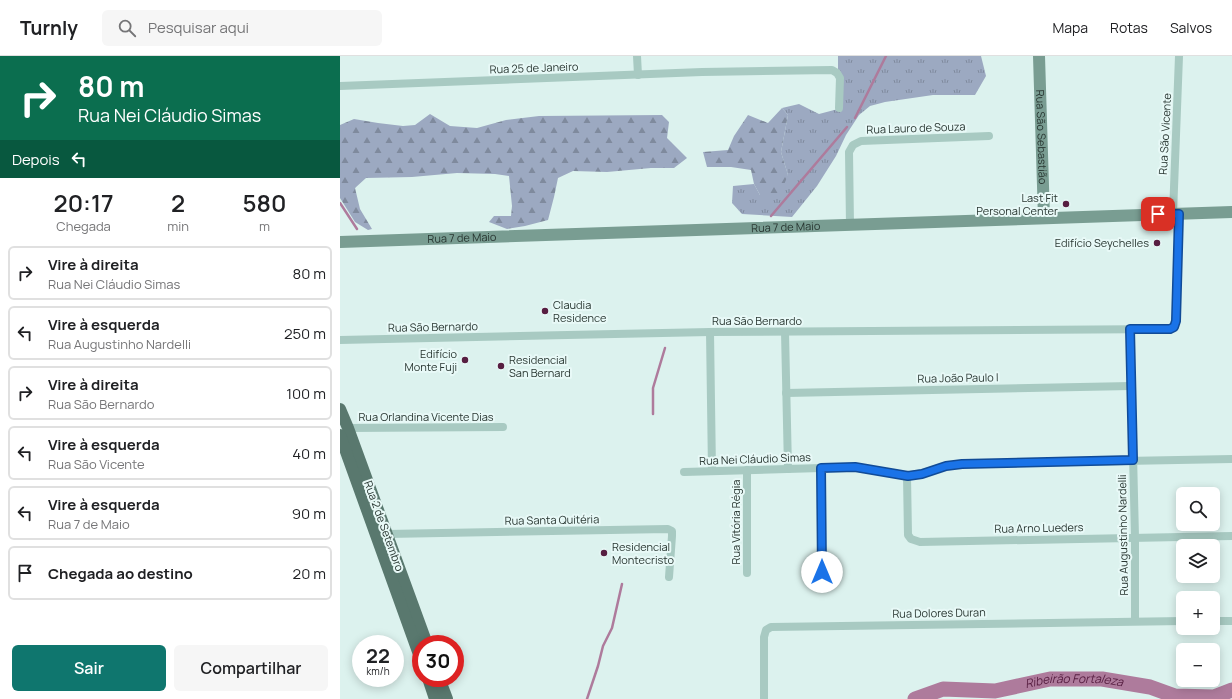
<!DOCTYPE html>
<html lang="pt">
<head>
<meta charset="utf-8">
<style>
  :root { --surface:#fff; --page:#f6f6f6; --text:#202124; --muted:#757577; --line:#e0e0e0; --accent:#0f766e }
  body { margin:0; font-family:Manrope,sans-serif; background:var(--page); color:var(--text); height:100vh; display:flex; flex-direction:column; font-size:15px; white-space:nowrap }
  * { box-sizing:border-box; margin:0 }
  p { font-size:13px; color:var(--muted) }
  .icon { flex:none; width:22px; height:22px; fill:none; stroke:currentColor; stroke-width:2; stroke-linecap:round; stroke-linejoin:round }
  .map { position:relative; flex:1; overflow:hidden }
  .details { display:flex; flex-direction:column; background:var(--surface); width:340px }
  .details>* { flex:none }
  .banner { background:#0b6e4f; color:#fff; overflow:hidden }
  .buttons { position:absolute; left:836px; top:431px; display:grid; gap:8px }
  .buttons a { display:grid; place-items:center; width:44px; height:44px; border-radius:6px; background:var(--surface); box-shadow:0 2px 10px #0003; font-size:20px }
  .speed { position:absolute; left:12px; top:579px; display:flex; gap:8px; font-size:20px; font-weight:700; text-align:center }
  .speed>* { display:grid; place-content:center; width:52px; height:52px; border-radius:50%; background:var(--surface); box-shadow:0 2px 10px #0003; line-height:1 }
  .speed small { font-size:10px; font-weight:400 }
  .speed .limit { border:6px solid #d22; background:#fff; color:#111 }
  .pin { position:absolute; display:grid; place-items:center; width:34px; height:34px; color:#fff; margin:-17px; border-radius:8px; box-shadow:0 2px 6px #0006 }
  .me { position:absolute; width:44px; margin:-22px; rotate:0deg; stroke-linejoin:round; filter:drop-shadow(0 0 3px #0008) }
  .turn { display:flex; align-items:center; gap:14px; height:84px; padding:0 12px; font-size:18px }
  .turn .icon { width:52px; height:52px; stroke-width:2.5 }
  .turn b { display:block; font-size:28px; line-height:34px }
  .then { display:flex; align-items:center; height:38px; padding:0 12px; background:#0003; gap:8px; font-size:15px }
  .eta { display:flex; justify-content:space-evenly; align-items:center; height:68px; text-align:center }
  .eta b { font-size:24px; font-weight:600; line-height:28px }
  .primary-button { display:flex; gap:8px; margin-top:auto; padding:8px 12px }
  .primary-button a { flex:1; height:46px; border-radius:6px; background:var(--accent); color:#fff; font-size:16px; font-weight:600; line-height:46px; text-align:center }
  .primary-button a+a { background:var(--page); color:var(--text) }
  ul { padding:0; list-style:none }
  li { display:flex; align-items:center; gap:12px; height:54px; margin:0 8px 6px; padding:0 4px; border:2px solid var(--line); border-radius:6px }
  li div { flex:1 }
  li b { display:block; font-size:15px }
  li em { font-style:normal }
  header { display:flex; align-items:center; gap:24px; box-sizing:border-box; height:56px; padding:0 20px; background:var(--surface); border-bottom:1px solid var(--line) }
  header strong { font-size:19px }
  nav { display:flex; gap:22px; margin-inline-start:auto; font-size:14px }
  .search { width:280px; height:36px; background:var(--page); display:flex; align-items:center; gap:10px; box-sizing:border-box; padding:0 14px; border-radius:6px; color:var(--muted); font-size:15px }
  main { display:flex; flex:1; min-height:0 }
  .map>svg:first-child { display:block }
</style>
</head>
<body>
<header>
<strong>Turnly</strong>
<div class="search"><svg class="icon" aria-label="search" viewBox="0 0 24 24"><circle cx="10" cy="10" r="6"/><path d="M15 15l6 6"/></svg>Pesquisar aqui</div>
<nav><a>Mapa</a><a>Rotas</a><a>Salvos</a></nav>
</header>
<main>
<section class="details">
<div class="banner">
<div class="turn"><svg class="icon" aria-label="right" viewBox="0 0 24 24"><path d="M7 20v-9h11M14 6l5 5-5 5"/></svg><div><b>80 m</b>Rua Nei Cláudio Simas</div></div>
<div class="then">Depois<svg class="icon" aria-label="left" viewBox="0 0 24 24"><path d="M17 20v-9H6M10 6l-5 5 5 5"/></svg></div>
</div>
<div class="eta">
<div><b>20:17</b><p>Chegada</p></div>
<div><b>2</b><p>min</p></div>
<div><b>580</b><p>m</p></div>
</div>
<ul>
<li><svg class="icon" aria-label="right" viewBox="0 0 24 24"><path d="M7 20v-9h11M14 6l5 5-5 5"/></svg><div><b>Vire à direita</b><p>Rua Nei Cláudio Simas</p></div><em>80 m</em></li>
<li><svg class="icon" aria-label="left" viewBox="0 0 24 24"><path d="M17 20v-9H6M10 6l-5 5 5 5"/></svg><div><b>Vire à esquerda</b><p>Rua Augustinho Nardelli</p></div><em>250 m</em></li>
<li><svg class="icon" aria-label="right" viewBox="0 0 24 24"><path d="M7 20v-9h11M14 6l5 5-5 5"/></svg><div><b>Vire à direita</b><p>Rua São Bernardo</p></div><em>100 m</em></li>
<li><svg class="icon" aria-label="left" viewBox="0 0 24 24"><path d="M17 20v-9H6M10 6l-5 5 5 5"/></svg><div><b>Vire à esquerda</b><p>Rua São Vicente</p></div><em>40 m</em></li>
<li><svg class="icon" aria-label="left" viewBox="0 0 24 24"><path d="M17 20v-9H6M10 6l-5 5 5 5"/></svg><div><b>Vire à esquerda</b><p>Rua 7 de Maio</p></div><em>90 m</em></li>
<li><svg class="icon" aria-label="arrive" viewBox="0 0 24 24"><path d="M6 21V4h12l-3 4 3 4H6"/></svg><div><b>Chegada ao destino</b></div><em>20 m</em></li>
</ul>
<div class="primary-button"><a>Sair</a><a>Compartilhar</a></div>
</section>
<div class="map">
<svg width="892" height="643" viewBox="0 0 892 643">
  <defs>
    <pattern id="grass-tufts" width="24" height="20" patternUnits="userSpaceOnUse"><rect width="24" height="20" fill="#9ca9c1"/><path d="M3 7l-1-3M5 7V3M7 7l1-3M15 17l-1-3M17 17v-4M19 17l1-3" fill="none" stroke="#7f8a9d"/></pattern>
    <pattern id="forest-firs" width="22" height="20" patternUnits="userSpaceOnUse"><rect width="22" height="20" fill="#9ca9c1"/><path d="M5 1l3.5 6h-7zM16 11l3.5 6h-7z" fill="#7f8a9d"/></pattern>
  </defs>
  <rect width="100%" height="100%" fill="#dcf2ee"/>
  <polygon fill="url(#grass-tufts)" points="498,0 641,0 646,20 635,39 593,39 545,46 530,50 519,59 506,79 496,100 477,130 452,161 402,158 392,147 393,130 414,128 420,139 448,119 441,96 448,59 442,52 459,48 479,58 498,53"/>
  <g fill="url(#forest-firs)">
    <polygon points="442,52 448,59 441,96 448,119 438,143 420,139 414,128 411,114 391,111 367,111 363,96 388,94 394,80 408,59 428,67"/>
    <polygon points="90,58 110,70 137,72 166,64 199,60 322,59 329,66 327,82 347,102 334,112 311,112 267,116 233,115 218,122 214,141 208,164 185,170 167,173 149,166 154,160 171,160 172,150 169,120 155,118 117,117 72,121 26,122 15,132 20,153 32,173 28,174 15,166 0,142 0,69 14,63 38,67 63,70 75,69"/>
  </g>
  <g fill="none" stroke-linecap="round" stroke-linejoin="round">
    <g stroke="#ae7b9c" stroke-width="2.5">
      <polyline points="515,62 546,0"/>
      <polyline points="0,147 17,173"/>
      <polyline points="431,160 507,71"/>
      <polyline points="313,358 313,332 325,292"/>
      <polyline points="247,643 258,610 263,590 272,572 282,528"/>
    </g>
    <path stroke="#ae7b9c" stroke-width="15" id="s1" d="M 575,643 L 603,633 L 655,635 L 710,623 L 762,623 L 810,631 L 835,640 L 874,641 L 892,634"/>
    <g stroke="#a8cac2" stroke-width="8">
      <polyline points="297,0 298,19"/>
      <polyline points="0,30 362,16 492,14 497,17 500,22 499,52"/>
      <polyline points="833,158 839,0"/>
      <polyline points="510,169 509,96 513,89 521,85 649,80"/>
      <polyline points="790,273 795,481 795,565"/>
      <polyline points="370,276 372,415"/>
      <polyline points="445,276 448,413"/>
      <polyline points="0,284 370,276 830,273 834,271 836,265 839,158"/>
      <polyline points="446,337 791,330"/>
      <polyline points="8,372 163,371"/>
      <polyline points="481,412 482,516"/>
      <polyline points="407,414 407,517"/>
      <polyline points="344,416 515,411 567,420 582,417 606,410 622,408 892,403"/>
      <polyline points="567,420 568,479 571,483 580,486 892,480"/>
      <polyline points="47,478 328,473 332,475 332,480 329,521"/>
      <polyline points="873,565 892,565"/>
      <polyline points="424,643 424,581 426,574 431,571 843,565"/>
    </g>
    <g stroke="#799d92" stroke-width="12">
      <path id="s2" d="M 699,0 L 704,162"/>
      <path id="s3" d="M 0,186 L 892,156"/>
    </g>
    <g stroke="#59786e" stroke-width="12">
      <polyline points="0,353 8,372 87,588"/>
      <polyline points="0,379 81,604"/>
      <polyline points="88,622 95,643"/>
      <polyline points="99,622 107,643"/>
    </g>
  </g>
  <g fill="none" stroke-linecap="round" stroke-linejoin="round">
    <g stroke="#114b97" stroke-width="10">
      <polyline id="route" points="482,516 481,412 515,411 568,420 582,418 606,410 622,408 793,404 790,273 830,273 834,271 836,265 839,158 818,158"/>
    </g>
    <use href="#route" stroke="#1a73e8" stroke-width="7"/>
  </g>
  <g fill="#571e41" stroke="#e8f9f7" stroke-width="1.5">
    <circle cx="726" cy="148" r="4"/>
    <circle cx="817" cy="187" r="4"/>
    <circle cx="205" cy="255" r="4"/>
    <circle cx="125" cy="304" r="4"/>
    <circle cx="161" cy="310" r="4"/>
    <circle cx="264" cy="497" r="4"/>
  </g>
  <g text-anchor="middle" stroke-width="4" stroke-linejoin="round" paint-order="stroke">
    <g font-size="11" fill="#283631" stroke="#e8f9f7">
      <text transform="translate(194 12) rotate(-2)" y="4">Rua 25 de Janeiro</text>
      <text transform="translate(576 72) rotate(-2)" y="4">Rua Lauro de Souza</text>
      <text transform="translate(825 78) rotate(-87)" y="4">Rua São Vicente</text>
      <text dy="4" stroke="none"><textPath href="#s2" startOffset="81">Rua São Sebastião</textPath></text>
      <text dy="4" stroke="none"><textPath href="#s3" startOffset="446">Rua 7 de Maio</textPath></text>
      <text dy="4" stroke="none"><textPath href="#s3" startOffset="122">Rua 7 de Maio</textPath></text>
      <text x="417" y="269">Rua São Bernardo</text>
      <text transform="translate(93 271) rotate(-1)" y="4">Rua São Bernardo</text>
      <text transform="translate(618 322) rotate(-1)" y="4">Rua João Paulo I</text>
      <text x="86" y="365">Rua Orlandina Vicente Dias</text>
      <text transform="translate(415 403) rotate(-2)" y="4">Rua Nei Cláudio Simas</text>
      <text transform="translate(212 464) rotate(-1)" y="4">Rua Santa Quitéria</text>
      <text transform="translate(396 466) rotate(-90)" y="4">Rua Vitória Régia</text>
      <text transform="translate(44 470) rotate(70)" y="4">Rua 2 de Setembro</text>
      <text transform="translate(699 472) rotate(-1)" y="4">Rua Arno Lueders</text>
      <text transform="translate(783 479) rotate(-91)" y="4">Rua Augustinho Nardelli</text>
      <text transform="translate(599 557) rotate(-1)" y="4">Rua Dolores Duran</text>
    </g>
    <g font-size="11" fill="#283631" stroke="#e8f9f7" text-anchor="end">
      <text x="718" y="146">Last Fit<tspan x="718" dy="13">Personal Center</tspan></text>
      <text x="809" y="191">Edifício Seychelles</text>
      <text x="213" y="253" text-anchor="start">Claudia<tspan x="213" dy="13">Residence</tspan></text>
      <text x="117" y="302">Edifício<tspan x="117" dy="13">Monte Fuji</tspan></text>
      <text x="169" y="308" text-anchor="start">Residencial<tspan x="169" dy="13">San Bernard</tspan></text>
      <text x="272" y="495" text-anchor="start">Residencial<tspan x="272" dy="13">Montecristo</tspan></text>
    </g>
    <g font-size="12" font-style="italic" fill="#571e41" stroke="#e8f9f7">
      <text dy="4" stroke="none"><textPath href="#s1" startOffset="162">Ribeirão Fortaleza</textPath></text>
    </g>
  </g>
</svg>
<div class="buttons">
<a><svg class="icon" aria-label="search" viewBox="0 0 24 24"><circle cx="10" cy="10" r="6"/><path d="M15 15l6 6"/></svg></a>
<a><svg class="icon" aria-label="layers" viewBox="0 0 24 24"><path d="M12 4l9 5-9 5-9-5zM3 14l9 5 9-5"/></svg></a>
<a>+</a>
<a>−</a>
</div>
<div class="speed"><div>22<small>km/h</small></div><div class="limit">30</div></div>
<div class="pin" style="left:818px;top:158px;background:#d93025"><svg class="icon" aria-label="arrive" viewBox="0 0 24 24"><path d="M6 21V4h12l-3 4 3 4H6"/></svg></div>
<svg class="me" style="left:482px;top:516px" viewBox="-20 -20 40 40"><circle r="19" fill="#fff"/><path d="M0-13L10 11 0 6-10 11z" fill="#1a73e8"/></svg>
</div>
</main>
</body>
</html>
